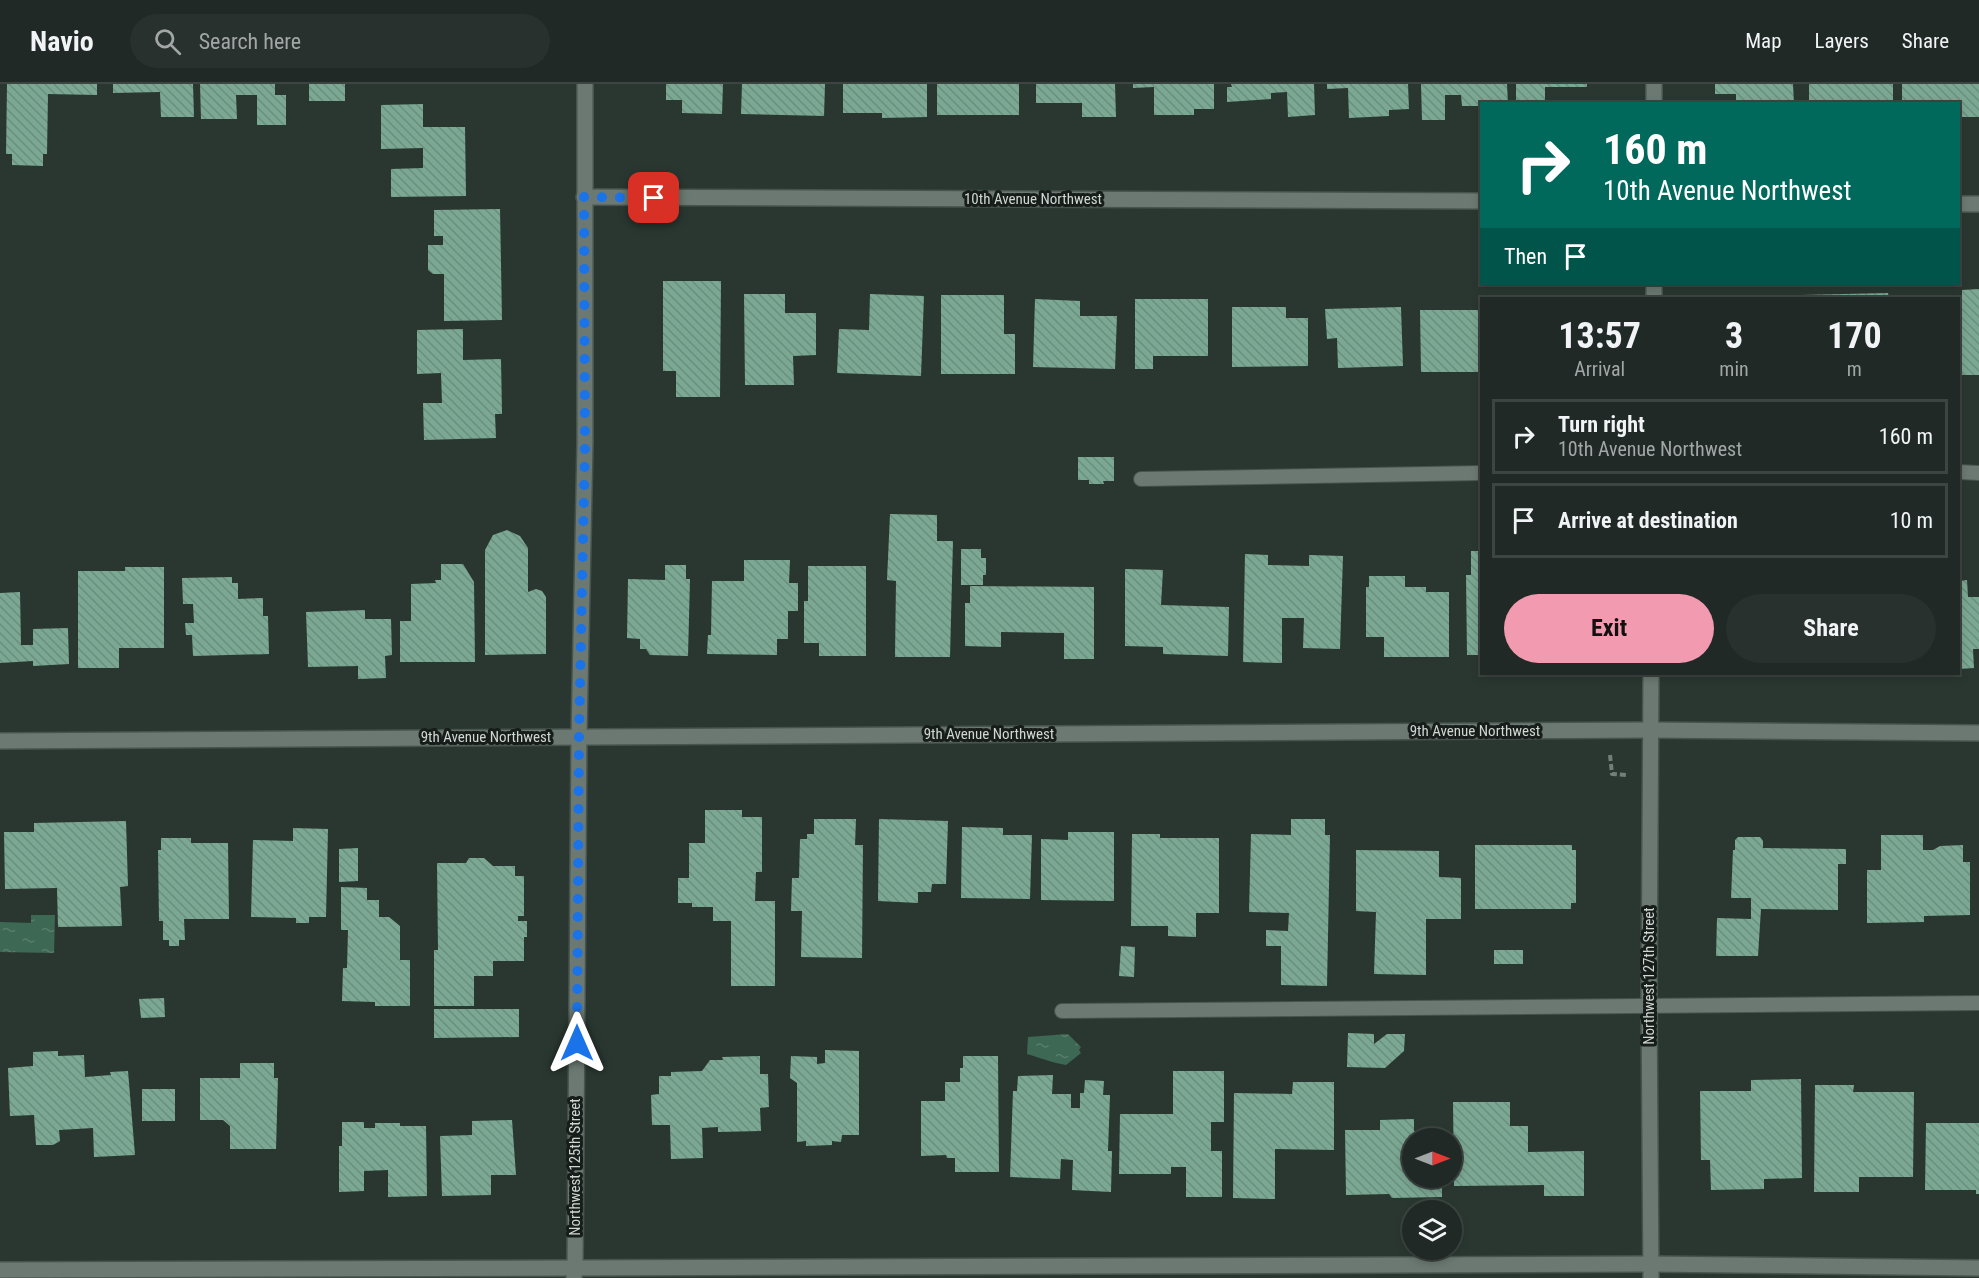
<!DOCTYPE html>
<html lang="en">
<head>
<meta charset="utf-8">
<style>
  :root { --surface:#202925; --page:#28312d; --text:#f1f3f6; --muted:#a2a6a7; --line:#3d4542; --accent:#f29aaf }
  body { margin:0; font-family:"Roboto Condensed",sans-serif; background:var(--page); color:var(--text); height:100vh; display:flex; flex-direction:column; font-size:22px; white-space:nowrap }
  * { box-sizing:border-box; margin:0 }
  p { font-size:20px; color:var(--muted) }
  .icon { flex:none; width:33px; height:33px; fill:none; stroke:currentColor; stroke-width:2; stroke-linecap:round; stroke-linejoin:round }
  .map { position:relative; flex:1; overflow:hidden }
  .details { position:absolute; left:1480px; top:213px; width:480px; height:378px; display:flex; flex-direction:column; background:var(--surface); border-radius:0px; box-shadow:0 3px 9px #0003,0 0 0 2px var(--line) }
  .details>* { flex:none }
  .hud { position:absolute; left:1480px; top:18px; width:480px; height:183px; border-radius:0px; box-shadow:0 3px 9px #0003,0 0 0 2px var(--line); background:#00695c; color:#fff; overflow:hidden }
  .needle { width:39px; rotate:90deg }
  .fabs { position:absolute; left:1402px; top:1044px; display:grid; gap:12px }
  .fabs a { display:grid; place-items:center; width:60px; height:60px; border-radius:50%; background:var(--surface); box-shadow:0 3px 9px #0003,0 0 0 2px var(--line); font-size:30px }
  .pin { position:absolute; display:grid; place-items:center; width:51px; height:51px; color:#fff; margin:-26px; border-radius:12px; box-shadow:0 3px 9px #0006 }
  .me { position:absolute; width:66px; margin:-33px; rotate:0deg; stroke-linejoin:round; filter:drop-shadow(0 0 4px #0008) }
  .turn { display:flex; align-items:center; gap:21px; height:126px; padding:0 24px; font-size:27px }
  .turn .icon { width:78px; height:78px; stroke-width:2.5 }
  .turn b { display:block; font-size:42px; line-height:51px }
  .then { display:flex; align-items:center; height:57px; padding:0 24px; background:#0003; gap:12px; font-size:22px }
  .eta { display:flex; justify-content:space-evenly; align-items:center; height:102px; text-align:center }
  .eta b { font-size:36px; font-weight:700; line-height:42px }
  .primary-button { display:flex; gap:12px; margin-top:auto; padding:12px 24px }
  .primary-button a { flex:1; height:69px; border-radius:36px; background:var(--accent); color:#111; font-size:24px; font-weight:700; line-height:69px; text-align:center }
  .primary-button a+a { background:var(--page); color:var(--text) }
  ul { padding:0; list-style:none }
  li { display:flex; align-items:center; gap:18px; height:75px; margin:0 12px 9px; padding:0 12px; border:3px solid var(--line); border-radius:0px }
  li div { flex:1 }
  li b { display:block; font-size:22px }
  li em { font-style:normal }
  header { display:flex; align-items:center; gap:36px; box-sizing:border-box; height:84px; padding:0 30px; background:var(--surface); border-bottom:2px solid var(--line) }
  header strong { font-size:28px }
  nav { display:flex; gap:33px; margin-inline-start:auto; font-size:21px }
  .search { width:420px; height:54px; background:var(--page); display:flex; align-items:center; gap:15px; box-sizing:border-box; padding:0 21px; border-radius:33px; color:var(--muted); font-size:22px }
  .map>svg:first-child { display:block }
</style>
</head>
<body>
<header>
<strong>Navio</strong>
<div class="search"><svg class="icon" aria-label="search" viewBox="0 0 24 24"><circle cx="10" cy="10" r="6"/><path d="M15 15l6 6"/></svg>Search here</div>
<nav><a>Map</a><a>Layers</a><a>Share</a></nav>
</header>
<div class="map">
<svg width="1979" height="1194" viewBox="0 0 1979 1194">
  <defs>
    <pattern id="water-ripples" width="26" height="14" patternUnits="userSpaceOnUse" patternTransform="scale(1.5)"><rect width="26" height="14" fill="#3d6854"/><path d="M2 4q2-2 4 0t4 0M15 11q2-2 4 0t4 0" fill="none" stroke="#587d6c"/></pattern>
    <pattern id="building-back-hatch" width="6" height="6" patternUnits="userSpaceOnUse" patternTransform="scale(1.5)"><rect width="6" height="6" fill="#7ba893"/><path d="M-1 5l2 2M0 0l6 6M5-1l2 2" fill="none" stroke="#6c8e7e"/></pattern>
  </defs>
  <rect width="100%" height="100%" fill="#2a3731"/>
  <g fill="url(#water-ripples)">
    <polygon points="31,831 55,831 54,869 0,868 0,838 31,839"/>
    <path d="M 1068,950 L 1081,963 L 1079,966 L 1081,969 L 1066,981 C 1053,979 1041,974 1027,970 L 1028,953 Z"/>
  </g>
  <g fill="url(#building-back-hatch)">
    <polygon points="7,0 97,0 97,11 48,10 47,70 43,70 43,82 12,81 12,70 6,70"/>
    <polygon points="113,0 193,0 194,33 161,33 160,8 113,9"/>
    <polygon points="200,0 275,0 275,11 286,11 286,41 257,41 257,11 236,11 237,35 201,35"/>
    <rect x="309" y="0" width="36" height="17"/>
    <polygon points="666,0 723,0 722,30 682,29 682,16 666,16"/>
    <polygon points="742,0 825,0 824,32 741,30"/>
    <polygon points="843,0 927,0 927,33 882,34 882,29 843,29"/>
    <rect x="937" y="0" width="82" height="31"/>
    <polygon points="1036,0 1115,0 1116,33 1082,33 1082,19 1036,19"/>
    <polygon points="1133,0 1214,0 1214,25 1194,25 1194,31 1154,31 1154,3 1133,4"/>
    <polygon points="1231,0 1314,0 1315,31 1288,33 1287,8 1271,9 1271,15 1227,18 1227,3 1232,3"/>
    <polygon points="1327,0 1408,0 1409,25 1389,26 1389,32 1349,34 1348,4 1327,5"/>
    <polygon points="1421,0 1507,0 1508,20 1482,20 1482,22 1462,22 1461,11 1445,11 1445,36 1422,36"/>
    <polygon points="1516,0 1587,0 1587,3 1545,3 1545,20 1516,20"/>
    <polygon points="1715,0 1793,0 1794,20 1736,20 1736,10 1715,10"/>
    <rect x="1809" y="0" width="84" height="20"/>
    <polygon points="1902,0 1979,0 1979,33 1959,33 1959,20 1902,20"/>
    <polygon points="423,20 423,43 465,43 466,112 391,113 391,85 423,84 423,64 381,65 381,21"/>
    <polygon points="500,125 502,236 444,237 444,190 433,190 428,186 428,161 443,161 443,152 434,152 434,126"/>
    <polygon points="663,197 721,197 720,313 676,313 676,287 663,287"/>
    <polygon points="1979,205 1979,291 1960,291 1959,213 1962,213 1962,206"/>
    <polygon points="1888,209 1889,214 1801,214 1801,211"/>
    <polygon points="744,210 785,210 785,229 816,229 816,271 793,272 794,301 745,301"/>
    <polygon points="870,210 924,212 921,292 837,289 839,245 869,246"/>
    <polygon points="941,211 1004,211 1004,250 1015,250 1015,290 941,290"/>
    <polygon points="1035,215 1080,217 1080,232 1117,232 1115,285 1033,283"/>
    <polygon points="1135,215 1208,215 1208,272 1153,272 1153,285 1135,285"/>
    <polygon points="1232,223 1286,223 1286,234 1308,234 1308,282 1232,283"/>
    <polygon points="1401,223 1403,282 1338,284 1337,254 1327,255 1325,225"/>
    <polygon points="1420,226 1482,226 1482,288 1421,288"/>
    <polygon points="463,245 463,276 501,275 502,330 495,330 496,354 424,356 423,319 442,319 441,289 417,290 417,246"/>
    <polygon points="1078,373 1114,373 1114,397 1103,397 1104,400 1089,400 1089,396 1078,396"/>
    <polygon points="890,430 937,431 937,457 953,457 950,573 895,573 896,497 887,496"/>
    <polygon points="507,446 520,452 528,464 528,508 536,505 542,507 546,513 546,570 485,571 485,466 493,451"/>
    <polygon points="961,465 981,465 981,474 986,474 986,491 983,491 983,501 961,501"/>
    <polygon points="1471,467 1482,467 1482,571 1467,571 1466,491 1471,491"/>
    <polygon points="1245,470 1268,471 1268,481 1309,482 1309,471 1343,472 1340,565 1303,564 1304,534 1282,534 1282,579 1243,578"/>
    <polygon points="744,476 790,476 789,499 798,499 798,527 788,527 788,555 777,555 777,571 707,570 708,551 711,551 712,497 744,497"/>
    <polygon points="441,480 463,480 474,498 475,578 400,578 400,537 411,537 411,500 436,499 435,496 441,496"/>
    <polygon points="665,481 686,481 686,495 690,495 688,572 650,571 646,565 640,565 640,555 627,554 628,495 665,496"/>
    <polygon points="808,482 866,482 866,572 819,572 819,559 804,559 804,517 808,517"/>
    <polygon points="125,483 164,483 164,564 119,564 119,584 78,584 78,487 125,487"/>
    <polygon points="1125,485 1163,486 1161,521 1229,523 1228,572 1163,570 1163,563 1125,562"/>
    <polygon points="1369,492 1405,492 1405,503 1426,503 1426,508 1449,508 1449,573 1384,573 1384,553 1366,553 1366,503 1369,503"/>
    <polygon points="232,493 232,499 238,499 238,515 263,514 263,532 268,532 269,570 193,572 192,551 186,551 185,539 194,539 193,520 183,520 182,494"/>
    <polygon points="1967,496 1968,513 1979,513 1979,565 1973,565 1974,584 1959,585 1959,497"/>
    <polygon points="970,502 1094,503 1094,575 1064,575 1064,549 1001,548 1001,563 965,562 965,519 970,519"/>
    <polygon points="20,508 21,561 33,561 33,545 68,544 69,580 33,582 33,577 0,579 0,509"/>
    <polygon points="365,526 365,535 391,535 392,571 385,572 386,594 358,595 358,582 308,583 306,528"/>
    <polygon points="705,726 742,726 742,733 762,733 762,788 756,788 755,817 775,817 775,902 731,902 731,837 713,837 713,823 692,823 692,819 678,819 678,794 689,794 689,759 705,759"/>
    <polygon points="814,735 856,735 855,761 863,761 862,874 801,873 802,827 791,827 792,794 799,794 800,755 807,755 807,750 814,750"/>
    <polygon points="879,735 948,737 946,800 932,800 931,808 918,808 918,819 878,817"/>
    <polygon points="1291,735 1325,735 1325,751 1330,751 1327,902 1281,901 1281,862 1266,862 1266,846 1288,847 1289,829 1249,828 1251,750 1291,751"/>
    <polygon points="126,737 128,802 120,803 122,842 58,843 57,804 5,805 4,748 34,748 34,739"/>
    <polygon points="962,743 1003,744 1003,751 1032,751 1030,815 961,814"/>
    <polygon points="293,744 328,745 326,833 309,833 309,839 296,839 296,834 251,833 253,756 293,757"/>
    <polygon points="1068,748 1114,748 1114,817 1041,816 1041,755 1068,756"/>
    <polygon points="1132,750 1160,750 1160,754 1219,754 1219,829 1196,829 1196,853 1168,852 1168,842 1131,842"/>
    <polygon points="1881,751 1923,751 1923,766 1933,766 1940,762 1963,761 1963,778 1970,778 1970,831 1924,832 1924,838 1867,839 1867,786 1881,786"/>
    <polygon points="1738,753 1760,753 1763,757 1763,764 1846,765 1846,780 1838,780 1838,826 1761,825 1758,872 1716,872 1717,834 1751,835 1751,814 1731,814 1733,766 1735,766 1735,756"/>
    <polygon points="161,754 191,754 191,759 228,759 229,835 184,835 185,856 179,856 179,862 169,862 169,856 163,856 163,837 159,837 158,766 161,766"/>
    <polygon points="1475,761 1572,761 1572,766 1576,766 1576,819 1571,819 1571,825 1475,825"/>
    <polygon points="358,764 358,797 339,798 339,765"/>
    <polygon points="1356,766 1439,767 1439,793 1461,794 1461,835 1426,835 1426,891 1374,890 1376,828 1356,827"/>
    <polygon points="469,774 484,774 493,782 515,782 515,792 524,792 524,832 518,832 518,837 527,837 527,853 524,853 524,877 493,877 493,892 474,892 474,922 434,922 434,866 438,866 437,779 466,779"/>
    <polygon points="341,803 367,804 367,816 379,816 379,833 389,833 400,842 400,876 410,876 410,922 375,922 375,918 342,917 343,884 347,884 348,846 341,846"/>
    <polygon points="1121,862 1135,863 1134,893 1119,892"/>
    <rect x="1494" y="866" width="29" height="14"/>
    <polygon points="164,914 165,933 141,934 139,915"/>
    <polygon points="434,925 519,925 519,953 434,954"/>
    <polygon points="1348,949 1374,950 1374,960 1387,950 1405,950 1404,967 1385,984 1347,983"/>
    <polygon points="825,966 859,967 859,1051 842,1051 841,1058 832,1057 832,1061 806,1062 806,1057 797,1058 797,999 790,994 791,972 817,973 817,980 825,979"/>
    <polygon points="58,967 58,972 84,971 85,993 111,991 110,988 128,987 135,1071 94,1073 93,1044 59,1046 60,1057 53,1061 36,1061 34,1031 10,1032 8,984 33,982 33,968"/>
    <polygon points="760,972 760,990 768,990 769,1023 760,1024 761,1047 718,1048 718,1043 702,1044 703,1074 671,1075 670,1041 652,1041 651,1011 659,1010 659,992 671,992 671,988 702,987 710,976 723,976 722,973"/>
    <polygon points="963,972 998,972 999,1088 955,1088 955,1074 947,1074 946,1071 921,1072 921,1017 945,1017 945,998 960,998 960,984 963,984"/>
    <polygon points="240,979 274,979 274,994 278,994 276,1065 230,1065 230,1042 223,1036 200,1036 200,994 240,994"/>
    <polygon points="1173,987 1224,987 1224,1038 1211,1038 1211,1067 1222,1067 1222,1113 1186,1113 1186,1083 1171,1083 1171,1090 1119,1090 1120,1030 1173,1030"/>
    <polygon points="1053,991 1052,1010 1071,1010 1071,1024 1080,1024 1080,1009 1084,1009 1085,996 1104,997 1103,1011 1110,1011 1108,1067 1112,1067 1111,1108 1072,1106 1073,1076 1061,1075 1060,1095 1010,1093 1013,1007 1017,1007 1018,992"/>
    <polygon points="1801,995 1802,1094 1764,1095 1764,1105 1711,1106 1710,1076 1701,1076 1700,1007 1751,1007 1751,996"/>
    <polygon points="1293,998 1334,998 1334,1066 1275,1065 1275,1115 1233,1114 1234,1009 1292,1010"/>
    <polygon points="1815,1001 1854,1001 1853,1008 1914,1008 1913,1093 1859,1093 1859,1108 1814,1108"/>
    <rect x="142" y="1005" width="33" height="32"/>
    <polygon points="1453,1018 1510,1018 1510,1042 1528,1042 1528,1068 1584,1067 1584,1112 1544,1112 1544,1101 1454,1102"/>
    <polygon points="1414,1035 1414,1047 1442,1047 1442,1054 1413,1054 1413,1094 1442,1094 1442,1113 1392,1114 1389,1110 1346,1111 1345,1046 1380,1046 1380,1036"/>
    <polygon points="512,1036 516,1091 491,1091 491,1111 442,1112 440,1052 472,1051 472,1037"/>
    <polygon points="342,1038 364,1038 364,1044 375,1044 375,1039 400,1039 400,1042 426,1042 427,1112 388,1113 388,1086 364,1087 364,1107 339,1108 339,1062 342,1062"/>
    <polygon points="1926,1039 1979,1039 1979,1110 1976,1110 1976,1106 1925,1106"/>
  </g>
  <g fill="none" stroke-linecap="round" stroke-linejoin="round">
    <g stroke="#47534d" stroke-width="16">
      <g id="service">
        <polyline points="1959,388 1979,389"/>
        <polyline points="1141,395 1482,389"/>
        <polyline points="1062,927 1979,919"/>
      </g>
    </g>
    <g stroke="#47534d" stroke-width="18">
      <g id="minor">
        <polyline points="1654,20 1654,0"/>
        <polyline points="584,113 1482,117"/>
        <polyline points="1959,120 1979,120"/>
        <polyline points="1654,200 1654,214"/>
        <polyline points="1651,590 1649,921 1651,1194"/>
        <polyline points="0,657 1649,646 1979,649"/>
        <polyline points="575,1184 579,652 585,359 585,0"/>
        <polyline points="0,1186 1651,1180 1979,1184"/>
      </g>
    </g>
    <g stroke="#47534d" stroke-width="18">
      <polyline id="tertiary" points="574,1194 575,1184"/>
    </g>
    <polyline stroke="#737e78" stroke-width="4" stroke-dasharray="6 3" stroke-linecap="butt" points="1610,671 1612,690 1627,691"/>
    <use href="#service" stroke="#6b7972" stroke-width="14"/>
    <use href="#minor" stroke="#6b7972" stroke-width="15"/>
    <use href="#tertiary" stroke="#6b7972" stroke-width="15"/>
  </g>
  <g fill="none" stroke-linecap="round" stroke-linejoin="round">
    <polyline stroke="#1a73e8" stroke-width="10" stroke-dasharray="0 18" points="577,959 579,652 585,360 584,113 654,114"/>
  </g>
  <g text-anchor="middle" stroke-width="6" stroke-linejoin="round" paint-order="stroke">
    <g font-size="15" fill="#cfd7d3" stroke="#171d1a">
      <text x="1033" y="120">10th Avenue Northwest</text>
      <text x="1475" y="652">9th Avenue Northwest</text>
      <text x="989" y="655">9th Avenue Northwest</text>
      <text x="486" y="658">9th Avenue Northwest</text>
      <text transform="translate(1649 892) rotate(-90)" y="5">Northwest 127th Street</text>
      <text transform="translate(575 1083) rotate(-90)" y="5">Northwest 125th Street</text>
    </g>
  </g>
</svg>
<div class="fabs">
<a><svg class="needle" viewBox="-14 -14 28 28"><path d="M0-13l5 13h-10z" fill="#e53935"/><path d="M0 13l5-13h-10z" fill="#a2a6a7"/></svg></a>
<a><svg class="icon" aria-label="layers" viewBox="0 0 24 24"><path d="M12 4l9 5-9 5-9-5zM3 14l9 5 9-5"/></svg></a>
</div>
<div class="pin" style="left:654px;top:114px;background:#d93025"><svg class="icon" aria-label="arrive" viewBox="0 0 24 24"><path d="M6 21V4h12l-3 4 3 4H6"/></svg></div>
<svg class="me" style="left:577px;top:959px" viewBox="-20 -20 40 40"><path d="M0-17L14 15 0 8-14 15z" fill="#1a73e8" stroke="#fff" stroke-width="4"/></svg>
<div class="hud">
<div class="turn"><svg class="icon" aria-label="right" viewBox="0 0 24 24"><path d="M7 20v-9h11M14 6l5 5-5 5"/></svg><div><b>160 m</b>10th Avenue Northwest</div></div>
<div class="then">Then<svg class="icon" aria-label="arrive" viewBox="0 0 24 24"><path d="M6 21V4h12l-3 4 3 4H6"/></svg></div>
</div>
<section class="details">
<div class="eta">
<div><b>13:57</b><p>Arrival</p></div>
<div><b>3</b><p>min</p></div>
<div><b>170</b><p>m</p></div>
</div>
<ul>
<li><svg class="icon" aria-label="right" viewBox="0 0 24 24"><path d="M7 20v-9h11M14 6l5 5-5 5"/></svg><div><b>Turn right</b><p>10th Avenue Northwest</p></div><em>160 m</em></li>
<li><svg class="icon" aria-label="arrive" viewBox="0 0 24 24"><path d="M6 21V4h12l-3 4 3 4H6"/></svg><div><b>Arrive at destination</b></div><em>10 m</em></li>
</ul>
<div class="primary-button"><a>Exit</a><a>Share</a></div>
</section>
</div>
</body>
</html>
